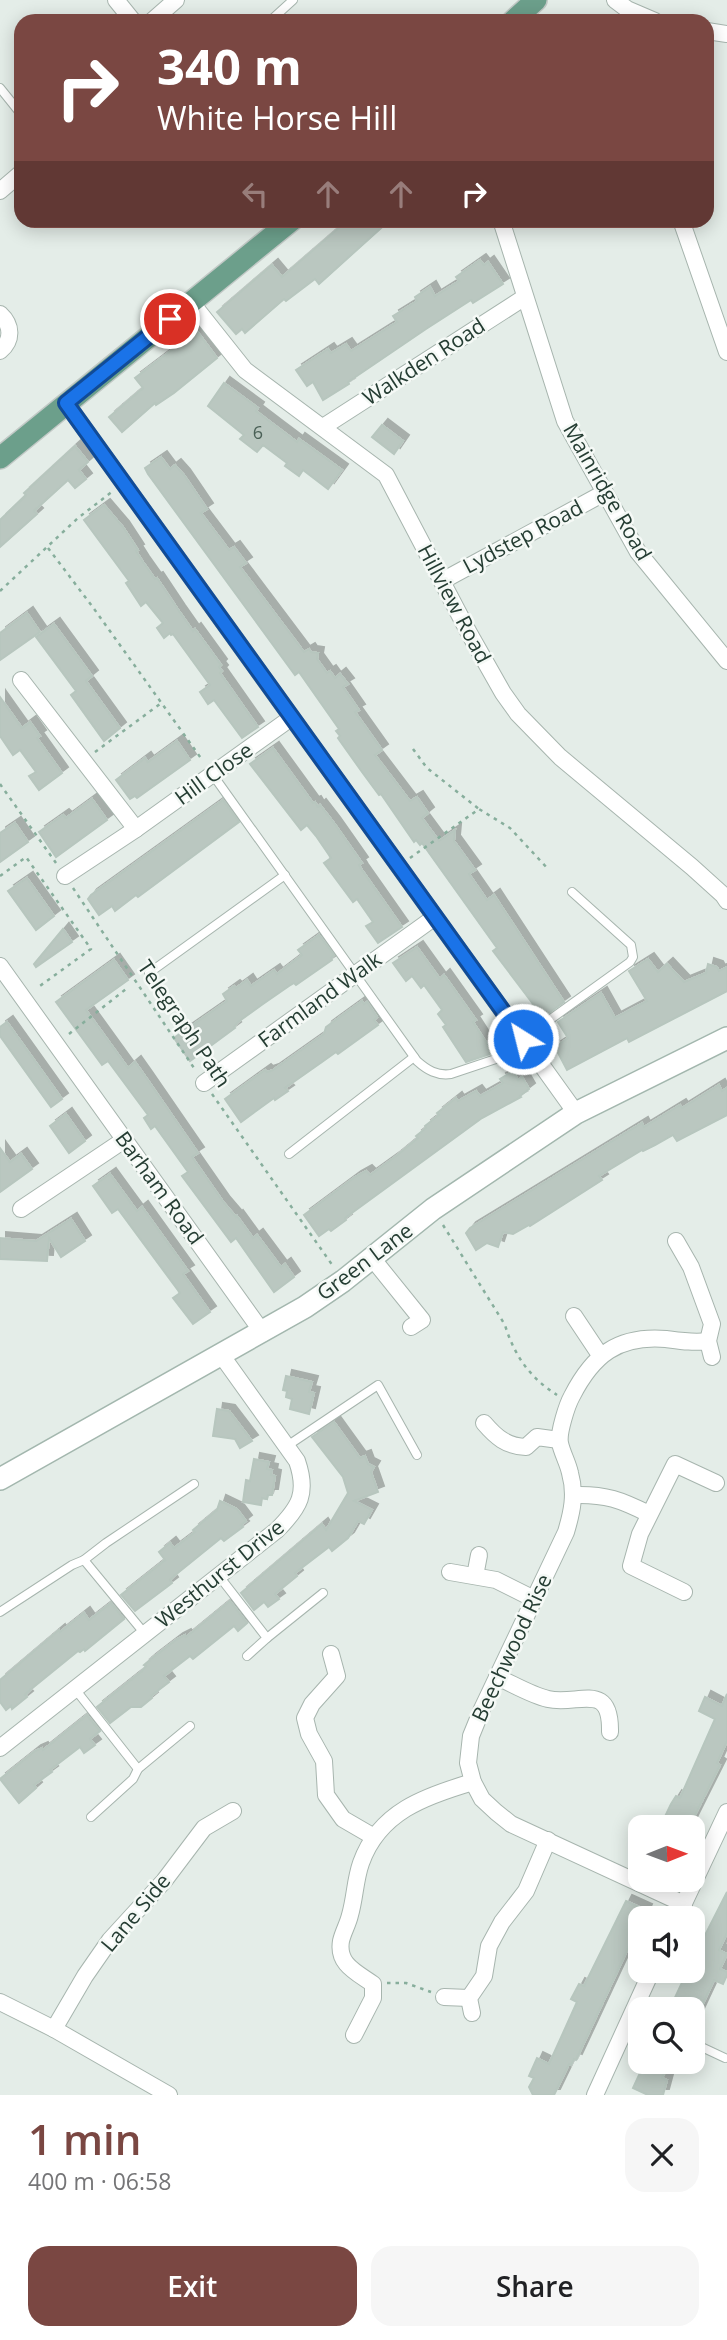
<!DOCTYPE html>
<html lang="en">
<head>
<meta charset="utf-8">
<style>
  :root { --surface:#fff; --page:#f6f6f6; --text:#202124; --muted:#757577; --accent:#7a4742 }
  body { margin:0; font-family:"Open Sans",sans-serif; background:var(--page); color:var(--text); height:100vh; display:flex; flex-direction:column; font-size:26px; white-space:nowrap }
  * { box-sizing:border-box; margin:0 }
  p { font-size:23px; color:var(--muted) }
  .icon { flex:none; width:38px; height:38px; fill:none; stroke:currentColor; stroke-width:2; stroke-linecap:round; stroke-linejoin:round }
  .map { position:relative; height:2095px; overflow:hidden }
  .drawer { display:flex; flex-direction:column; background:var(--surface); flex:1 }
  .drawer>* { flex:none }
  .banner { position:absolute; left:14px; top:14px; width:700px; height:214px; border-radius:21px; box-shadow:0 4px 18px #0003; background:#7a4742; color:#fff; overflow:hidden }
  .needle { width:46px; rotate:89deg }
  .controls { position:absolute; left:628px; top:1815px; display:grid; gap:14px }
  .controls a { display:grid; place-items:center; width:77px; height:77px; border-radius:14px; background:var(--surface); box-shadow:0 4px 18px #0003; font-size:35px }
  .pin { position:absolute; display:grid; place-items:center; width:60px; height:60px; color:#fff; margin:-30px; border:4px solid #fff; border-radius:50%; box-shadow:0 2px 7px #0007 }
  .me { position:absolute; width:77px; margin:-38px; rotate:324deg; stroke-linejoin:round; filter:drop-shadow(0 0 5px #0008) }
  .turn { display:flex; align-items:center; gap:24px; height:147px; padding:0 28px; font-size:32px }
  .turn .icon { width:91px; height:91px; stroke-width:2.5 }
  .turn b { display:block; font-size:49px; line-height:60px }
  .lanes { display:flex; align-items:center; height:66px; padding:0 28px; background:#0003; justify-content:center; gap:35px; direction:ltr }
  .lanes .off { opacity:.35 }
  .round { display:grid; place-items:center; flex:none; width:74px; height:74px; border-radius:21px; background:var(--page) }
  .summary { display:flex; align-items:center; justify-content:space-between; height:119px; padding:0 28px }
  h1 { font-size:42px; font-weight:600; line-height:52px; color:var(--accent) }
  .button { display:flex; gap:14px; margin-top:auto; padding:14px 28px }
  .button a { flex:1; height:80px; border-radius:21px; background:var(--accent); color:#fff; font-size:28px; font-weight:600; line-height:80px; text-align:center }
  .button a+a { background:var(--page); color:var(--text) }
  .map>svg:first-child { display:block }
</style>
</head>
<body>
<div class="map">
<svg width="727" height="2095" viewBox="0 0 727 2095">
  <defs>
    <filter id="shadow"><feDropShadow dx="6" dy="-6" stdDeviation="0" flood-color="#0004"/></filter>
  </defs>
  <rect width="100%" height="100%" fill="#e4ede8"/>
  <g fill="#bac7c0" stroke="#b7c6be" stroke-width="2" filter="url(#shadow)">
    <polygon points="348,220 390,220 319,284 315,279 286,301 284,299 245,333 242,329 236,334 217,312 272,265 282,277"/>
    <polygon points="480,260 484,265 488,262 503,284 473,303 471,300 426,329 348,382 349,384 323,400 313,382 307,386 296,370 328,349 331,353 346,344 351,351 397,322 393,316 417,301 415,297 430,287 435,296 459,281 456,277"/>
    <polygon points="197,331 217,358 174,393 156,405 155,403 122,432 109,417 143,388 135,378"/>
    <polygon points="224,383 258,408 256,411 277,427 297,442 299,439 342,470 328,489 303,470 299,476 285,466 287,463 263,445 257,452 240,439 244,435 208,406"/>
    <polygon points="382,425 403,441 394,454 372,437"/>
    <polygon points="75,446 88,462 79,470 86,479 75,488 68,480 34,511 37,514 0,547 0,520 26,495 24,493"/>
    <polygon points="161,457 170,469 175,465 184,475 207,509 201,513 229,550 234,547 246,563 240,567 304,652 309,649 311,652 318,653 317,659 327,673 330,671 335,678 340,674 348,684 343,687 359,710 355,712 382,750 375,755 410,801 417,797 428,813 422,818 439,841 455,830 454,841 475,870 469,874 487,900 494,895 564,1002 543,1017 493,951 497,948 422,843 420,845 416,840 414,842 381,794 379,795 362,772 338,738 340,736 336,731 339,729 299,672 295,675 148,474 145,468"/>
    <polygon points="104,505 123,527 138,550 136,551 143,562 155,579 157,578 179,611 193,631 195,629 221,665 219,667 222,671 220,673 258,727 242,738 214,700 208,704 200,692 210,685 173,634 171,635 170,633 164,638 157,628 163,623 146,602 141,606 126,583 129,581 84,520"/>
    <polygon points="27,613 40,632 0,660 0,633"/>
    <polygon points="54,624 92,676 86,681 120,728 104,741 71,695 76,691 36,637"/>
    <polygon points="0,697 22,728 30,722 40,736 37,738 62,773 39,790 29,776 36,772 20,750 13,755 0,736"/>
    <polygon points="177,741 190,760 137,798 135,796 130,799 116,780 145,758 148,762"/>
    <polygon points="273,748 313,803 315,802 318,807 320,805 334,823 362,863 359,865 362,870 402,927 378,943 366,926 373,922 357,899 353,902 324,863 331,858 316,836 307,825 301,830 250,764"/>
    <polygon points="92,799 107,820 56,857 39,832 63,815 66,818"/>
    <polygon points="223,800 239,822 138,897 136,895 115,911 112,906 99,915 88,899 91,895"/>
    <polygon points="15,823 28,842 0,862 0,833"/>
    <polygon points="27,878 54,916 36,930 8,891"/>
    <polygon points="63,929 72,942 36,967 34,964"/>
    <polygon points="319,935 334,955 331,958 332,960 296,985 294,983 289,986 263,1004 238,1022 234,1027 235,1028 190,1061 174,1038 227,1001 223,994 234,986 236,988 247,980 251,986 274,970 277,974 302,955 298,950"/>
    <polygon points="417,947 440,979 444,975 476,1020 473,1022 493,1053 466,1062 443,1027 446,1025 438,1014 442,1010 424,985 421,988 412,976 406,981 393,963"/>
    <polygon points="648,959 658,972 667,964 684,982 706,973 708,964 717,967 719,971 727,967 727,991 629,1042 627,1038 567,1070 555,1047 568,1038 558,1022 601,993 615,1018 647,1001 629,971"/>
    <polygon points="114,960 128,980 86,1010 128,1068 135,1062 145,1076 198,1153 192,1157 224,1203 236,1217 237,1216 253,1238 257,1235 281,1267 285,1264 294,1277 274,1292 236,1238 231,1242 182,1176 188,1172 155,1126 151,1129 144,1118 148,1115 108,1061 102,1065 56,1002"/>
    <polygon points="362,1001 364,1004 367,1002 377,1017 374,1020 378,1025 338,1054 336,1052 322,1062 285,1088 288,1091 275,1100 274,1098 241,1122 225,1099 265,1070 267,1072 273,1070 324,1034 326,1027"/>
    <polygon points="7,1022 62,1099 51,1107 0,1036 0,1027"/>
    <polygon points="513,1071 518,1080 522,1077 529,1089 520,1096 521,1097 482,1118 345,1218 346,1220 331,1231 329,1229 319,1236 304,1215 355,1177 366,1171 370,1175 395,1157 418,1138 416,1136 426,1128 425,1126 439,1115 437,1113 456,1098 458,1101 476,1091 480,1096 503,1083 500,1079"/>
    <polygon points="719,1085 722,1091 727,1088 727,1115 677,1141 673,1135 655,1145 643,1151 642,1150 599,1176 602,1180 530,1226 529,1225 513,1234 503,1232 498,1247 487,1243 476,1250 466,1233 470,1228 642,1123 644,1127 680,1105 682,1108"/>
    <polygon points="66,1114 85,1141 69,1153 50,1126"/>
    <polygon points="0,1148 10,1162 21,1154 32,1169 0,1192"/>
    <polygon points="110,1174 137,1211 142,1207 188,1271 183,1274 210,1312 193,1324 173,1298 180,1293 118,1209 112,1213 93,1186"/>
    <polygon points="71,1219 85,1241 61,1257 49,1238 47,1261 0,1259 0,1238 36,1241"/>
    <polygon points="286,1376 312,1382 309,1392 314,1393 309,1414 290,1409 292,1399 286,1397 287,1391 283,1390"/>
    <polygon points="217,1409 229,1411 252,1441 240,1448 235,1439 213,1436"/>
    <polygon points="334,1422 360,1458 365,1456 368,1464 374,1467 371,1472 378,1492 354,1501 372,1510 364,1524 358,1521 348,1538 332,1551 329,1547 295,1573 297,1576 275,1594 279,1599 268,1607 264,1602 254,1610 241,1593 322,1524 326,1530 348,1493 343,1477 312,1437"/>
    <polygon points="254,1459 269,1462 267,1469 272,1470 271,1475 275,1476 272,1495 268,1495 267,1499 262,1498 261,1505 243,1502 246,1480 250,1481"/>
    <polygon points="220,1501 237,1509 246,1521 241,1525 243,1527 224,1541 221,1538 174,1576 170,1580 172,1583 135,1611 121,1595 165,1560 159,1552 170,1543 174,1548 195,1532 193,1530 217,1510"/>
    <polygon points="230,1601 247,1623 238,1631 234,1626 193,1659 190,1656 164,1676 169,1682 151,1696 152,1698 141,1707 131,1707 110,1723 97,1707 142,1671 146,1666 144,1665 151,1659 177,1639 185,1635 186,1637"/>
    <polygon points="111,1603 124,1619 85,1651 84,1649 80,1652 78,1651 30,1690 25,1695 27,1697 12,1709 11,1706 6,1710 0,1702 0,1680 59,1630 60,1632 84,1613 89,1620"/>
    <polygon points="727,1694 727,1741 717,1763 720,1765 689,1827 660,1827 671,1804 676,1796 680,1798 715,1719 699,1711 705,1697 722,1706"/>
    <polygon points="87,1715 100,1731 90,1739 95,1745 84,1753 80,1747 50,1770 52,1772 34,1785 36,1788 19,1803 0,1779 35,1751 42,1748 43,1750"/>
    <polygon points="727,1892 727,1933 719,1950 727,1954 720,1969 727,1972 727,1975 723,1984 714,1980 693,2025 693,2009 677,2009 671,2006 686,1974 690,1976 693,1970 700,1953 697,1951"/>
    <polygon points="626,1901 646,1910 576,2060 574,2059 571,2065 569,2064 554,2095 533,2095 529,2087 534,2078 529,2076 537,2058 549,2064 577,2002 571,1999 579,1984 584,1986"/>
    <polygon points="645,2062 670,2062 662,2078 667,2080 663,2095 648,2095 633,2088"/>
  </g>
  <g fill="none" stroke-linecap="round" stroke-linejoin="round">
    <g stroke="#a7b5ae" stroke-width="10">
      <g id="lane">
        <polyline points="270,21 293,0"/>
        <polyline points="0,88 21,114"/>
        <path d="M 213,775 L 417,1061 C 427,1070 437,1076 451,1074 L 529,1048"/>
        <polyline points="149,973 285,875"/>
        <polyline points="523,1039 630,962 633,957 631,945 572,892"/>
        <polyline points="289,1154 414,1057"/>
        <polyline points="287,1446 378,1385 417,1455"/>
        <polyline points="219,1576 267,1638 247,1656"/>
        <polyline points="0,1612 72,1565 84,1560"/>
        <polyline points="145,1634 84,1560 106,1543 194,1484"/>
        <polyline points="267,1638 323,1593"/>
        <polyline points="75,1689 138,1769 190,1726"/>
        <polyline points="91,1817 133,1779 138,1769"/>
        <polyline points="693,2043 725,2058"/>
      </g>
    </g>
    <g stroke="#a7b5ae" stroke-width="18">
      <g id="street">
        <polyline points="116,0 133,21"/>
        <polyline points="615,0 627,9 655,21"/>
        <polyline points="152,21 176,0"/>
        <polyline points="707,31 727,34"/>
        <polyline points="0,191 21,173"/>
        <polyline points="501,220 565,421 638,552 727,661"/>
        <polyline points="681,220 727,352"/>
        <polyline points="191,302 245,370 386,475 469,633 503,693 518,714 560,757 692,867 723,895 727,901"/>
        <path d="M 0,314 C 12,325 13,340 0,351"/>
        <polyline points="66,403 576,1113"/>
        <polyline points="323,427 525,297"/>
        <polyline points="442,581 604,493"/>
        <polyline points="21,680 136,829 291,718"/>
        <polyline points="65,876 136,829"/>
        <polyline points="0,966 263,1333"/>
        <polyline points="204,1083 435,917"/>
        <polyline points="21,1209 124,1140"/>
        <polyline points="676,1241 691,1267 712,1324 708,1341 712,1357"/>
        <polyline points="372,1258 422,1320 411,1327"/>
        <polyline points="574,1316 600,1355"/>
        <path d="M 484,1423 C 496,1437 506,1446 526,1447 L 537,1437 L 559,1440"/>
        <path d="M 574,1495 C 606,1494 621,1500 649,1514"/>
        <polyline points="450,1572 496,1580 534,1599"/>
        <polyline points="475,1576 479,1555"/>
        <polyline points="684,1592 631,1566 640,1534 675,1464 716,1483"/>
        <polyline points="331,1654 337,1676 312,1704 305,1718 309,1734 324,1761 326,1795 343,1819 374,1837"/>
        <path d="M 497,1677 C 513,1684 531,1695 548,1699 C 578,1706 611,1680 610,1732"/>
        <path d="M 0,1748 L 277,1530 C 300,1507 308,1493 297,1461 L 222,1356"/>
        <path d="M 684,1904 L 511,1824 L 496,1812 L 482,1799 L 473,1782 L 468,1763 L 471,1736 L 482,1709 L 566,1532 C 572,1512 576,1494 570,1473 C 568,1463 562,1453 560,1443 C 558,1433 567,1405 572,1396 C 593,1355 618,1335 666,1339 C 681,1341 693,1343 708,1341"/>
        <polyline points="677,1918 727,1812"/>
        <polyline points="444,1997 469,1998"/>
        <polyline points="0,2002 54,2029 169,2095"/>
        <polyline points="472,2013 469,1998 484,1976 489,1946 502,1922 526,1891 548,1840"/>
        <polyline points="54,2029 85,1976 110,1940 164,1881 204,1828 233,1811"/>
        <path d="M 354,2035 L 373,1998 L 373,1984 C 356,1972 337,1964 341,1941 C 343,1932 348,1924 350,1915 C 355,1898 355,1880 361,1863 C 379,1812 425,1796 473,1782"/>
        <polyline points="595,2095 652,1970"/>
      </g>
    </g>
    <g stroke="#a3b7ae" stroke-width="24">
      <polyline id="secondary" points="0,1479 305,1307 343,1281 433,1209 576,1113 727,1038"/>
    </g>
    <g stroke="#c2c9c6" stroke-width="24">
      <g id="primary">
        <polyline points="513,21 536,0"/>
        <polyline points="0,458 292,220"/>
      </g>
    </g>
    <g stroke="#87ae9c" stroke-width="2.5" stroke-dasharray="3.5 5" stroke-linecap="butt">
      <polyline points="48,548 92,606 203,761"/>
      <polyline points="0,591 78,518 113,491"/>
      <polyline points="413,749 427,768 479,809"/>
      <polyline points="95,752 160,704"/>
      <polyline points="0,784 56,863"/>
      <polyline points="410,858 479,809 510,828 549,870"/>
      <polyline points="0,876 26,857 91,949 37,988"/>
      <polyline points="73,888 196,1071"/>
      <polyline points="69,1034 126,989"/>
      <polyline points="212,1094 333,1266"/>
      <path d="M 443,1225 L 505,1325 C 514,1355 530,1378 557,1395"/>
      <polyline points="387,1983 406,1983 431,1992"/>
    </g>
    <use href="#lane" stroke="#fff" stroke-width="8"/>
    <use href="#street" stroke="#fff" stroke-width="16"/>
    <use href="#secondary" stroke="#fff" stroke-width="21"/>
    <use href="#primary" stroke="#6c9f8b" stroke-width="21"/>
  </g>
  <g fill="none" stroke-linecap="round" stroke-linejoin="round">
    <g stroke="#114b97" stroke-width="18">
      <polyline id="route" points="170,319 66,403 523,1039"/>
    </g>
    <use href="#route" stroke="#1a73e8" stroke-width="12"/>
  </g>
  <g text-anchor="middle" stroke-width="5" stroke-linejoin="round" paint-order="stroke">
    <g font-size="18" fill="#4a6056">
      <text x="258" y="439">6</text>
    </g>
    <g font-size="21" fill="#253d33" stroke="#f5f9f6">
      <text transform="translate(424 362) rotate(-33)" y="7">Walkden Road</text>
      <text transform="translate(607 492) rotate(60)" y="7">Mainridge Road</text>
      <text transform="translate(523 537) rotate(-28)" y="7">Lydstep Road</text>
      <text transform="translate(454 604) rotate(62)" y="7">Hillview Road</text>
      <text transform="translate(214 774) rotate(-36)" y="7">Hill Close</text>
      <text transform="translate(320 1000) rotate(-36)" y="7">Farmland Walk</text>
      <text transform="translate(184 1024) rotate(56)" y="7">Telegraph Path</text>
      <text transform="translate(159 1188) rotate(54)" y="7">Barham Road</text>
      <text transform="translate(365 1262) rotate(-37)" y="7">Green Lane</text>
      <text transform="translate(220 1574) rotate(-39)" y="7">Westhurst Drive</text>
      <text transform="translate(512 1648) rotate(-65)" y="7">Beechwood Rise</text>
      <text transform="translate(136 1913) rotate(-50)" y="7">Lane Side</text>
    </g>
  </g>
</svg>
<div class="controls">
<a><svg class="needle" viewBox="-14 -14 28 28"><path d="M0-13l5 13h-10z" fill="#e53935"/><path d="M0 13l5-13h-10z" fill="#757577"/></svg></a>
<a><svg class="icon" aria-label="sound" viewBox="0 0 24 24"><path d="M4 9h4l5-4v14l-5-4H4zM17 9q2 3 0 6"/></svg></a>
<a><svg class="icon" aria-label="search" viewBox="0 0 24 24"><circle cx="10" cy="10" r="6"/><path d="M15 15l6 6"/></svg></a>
</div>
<div class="pin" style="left:170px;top:319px;background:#d93025"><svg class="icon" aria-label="arrive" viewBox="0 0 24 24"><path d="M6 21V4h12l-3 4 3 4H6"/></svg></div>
<svg class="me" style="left:523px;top:1039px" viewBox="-20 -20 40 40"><circle r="17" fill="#1a73e8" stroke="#fff" stroke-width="3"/><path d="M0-11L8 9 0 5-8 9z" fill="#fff"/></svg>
<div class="banner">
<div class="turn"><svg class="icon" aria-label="right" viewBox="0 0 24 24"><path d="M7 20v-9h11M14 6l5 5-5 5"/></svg><div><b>340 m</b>White Horse Hill</div></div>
<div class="lanes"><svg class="icon off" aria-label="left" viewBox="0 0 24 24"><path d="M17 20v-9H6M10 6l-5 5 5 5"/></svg><svg class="icon off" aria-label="ahead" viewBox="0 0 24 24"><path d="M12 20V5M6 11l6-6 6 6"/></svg><svg class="icon off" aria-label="ahead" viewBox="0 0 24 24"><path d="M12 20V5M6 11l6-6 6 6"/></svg><svg class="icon" aria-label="right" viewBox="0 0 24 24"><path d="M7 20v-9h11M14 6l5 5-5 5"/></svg></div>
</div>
</div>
<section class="drawer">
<div class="summary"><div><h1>1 min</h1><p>400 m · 06:58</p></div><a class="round"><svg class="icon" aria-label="close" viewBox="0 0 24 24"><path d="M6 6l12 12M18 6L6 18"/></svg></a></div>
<div class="button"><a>Exit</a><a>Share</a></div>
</section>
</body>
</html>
